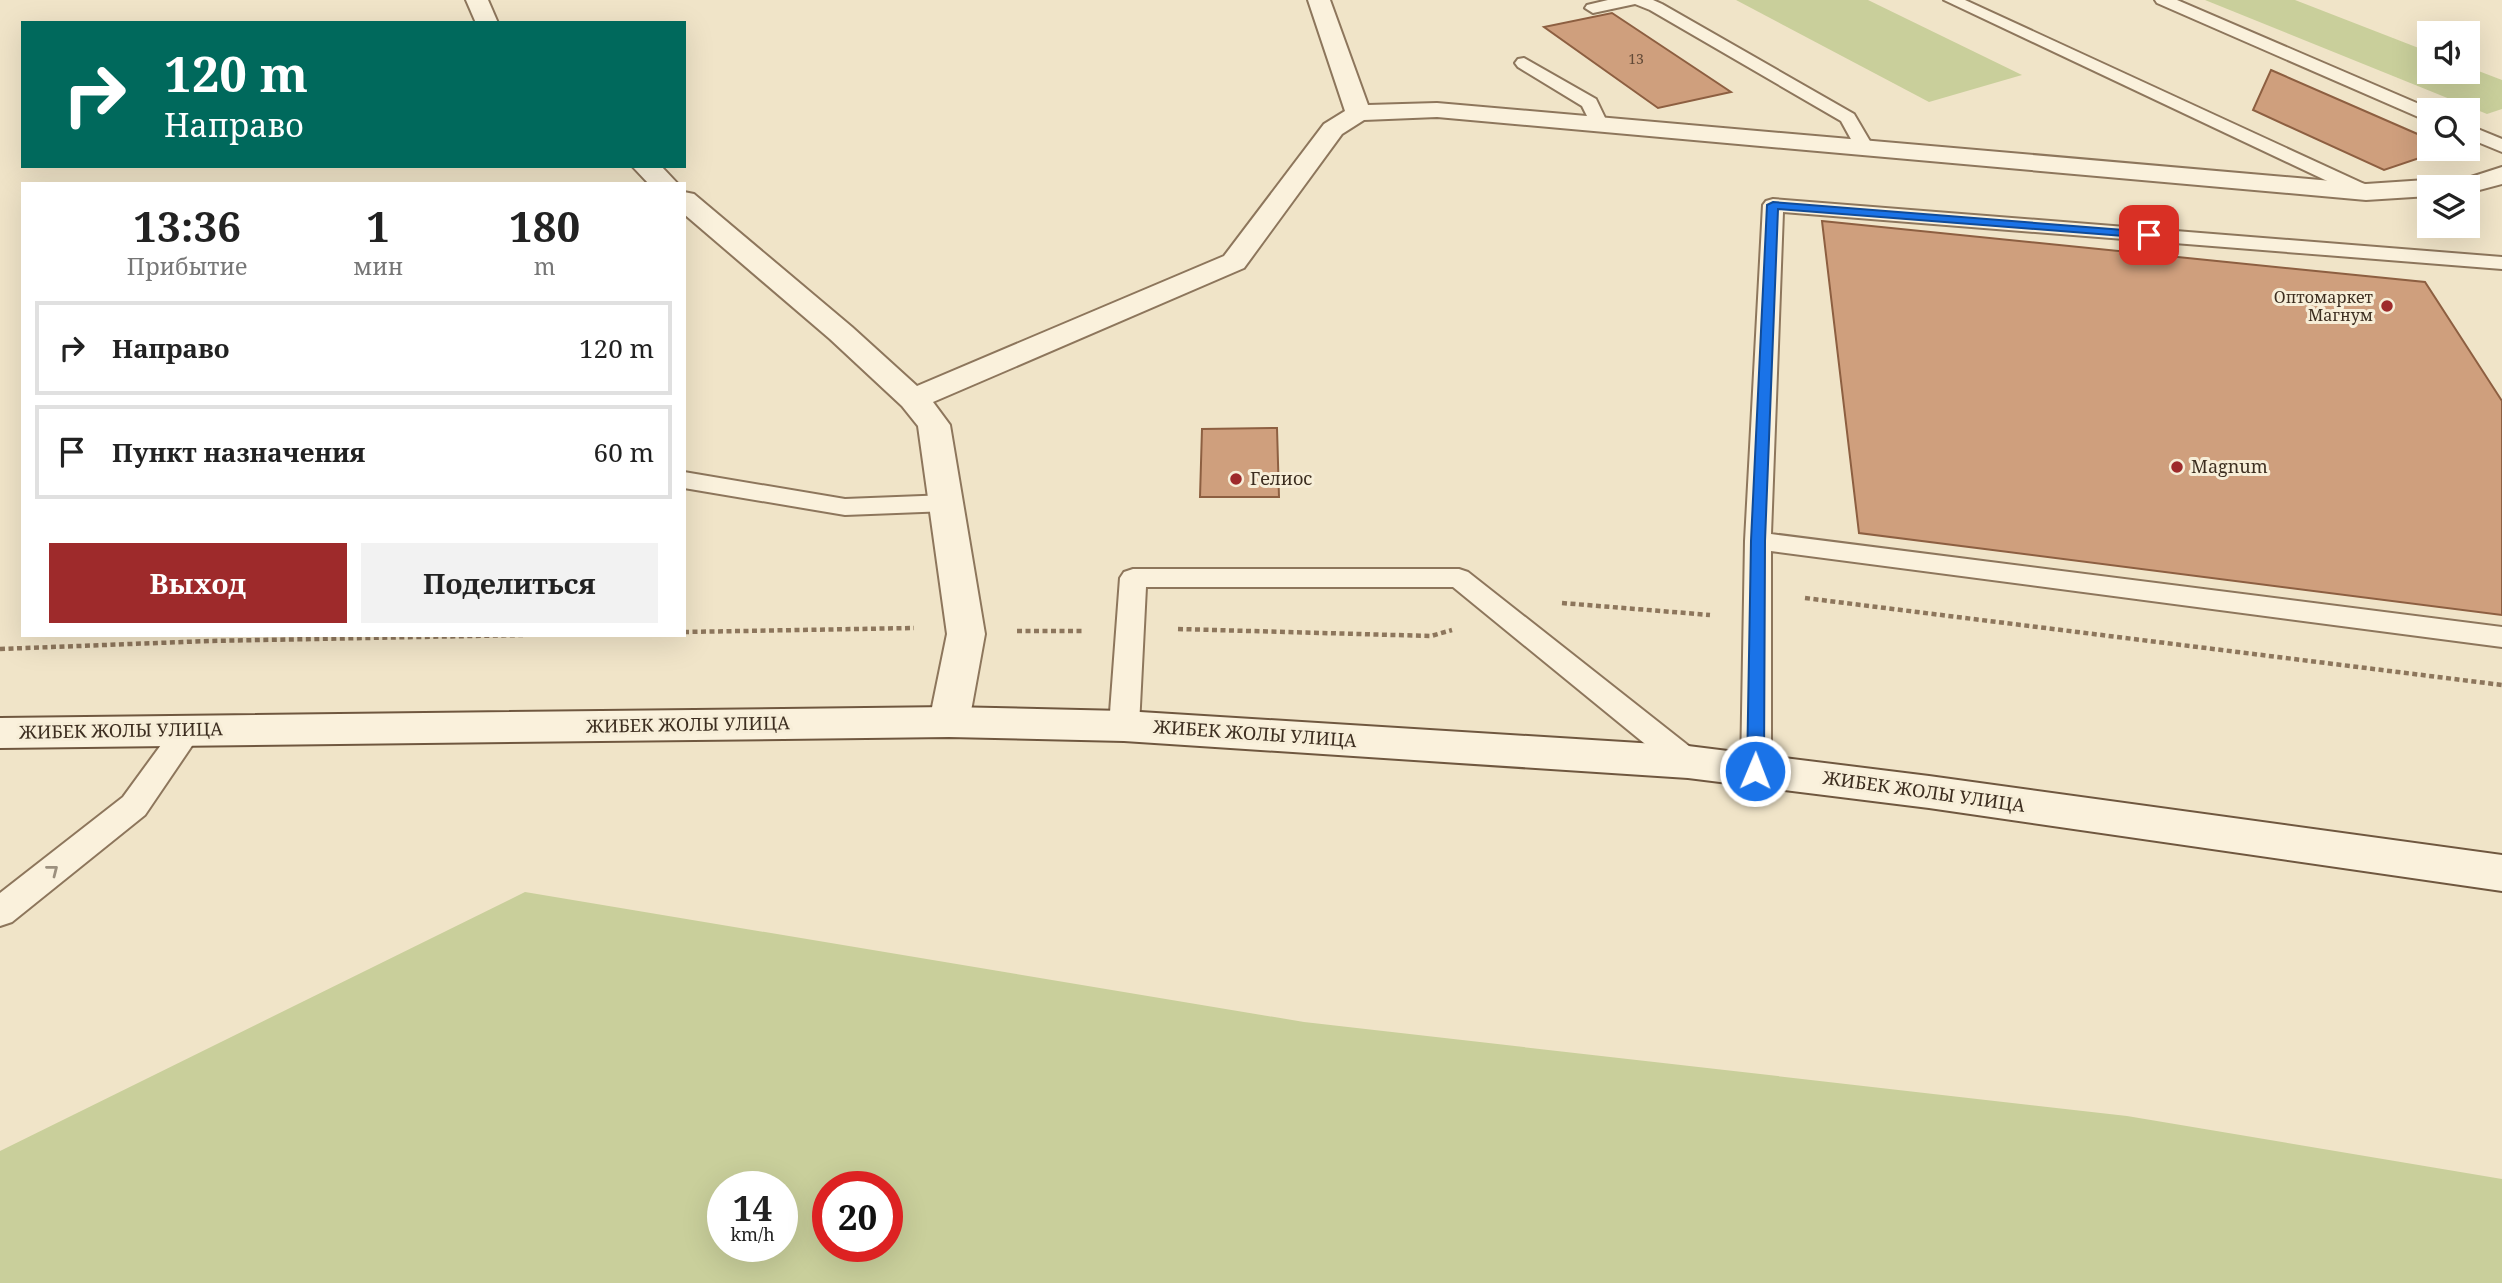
<!DOCTYPE html>
<html lang="ru">
<head>
<meta charset="utf-8">
<style>
  :root { --surface:#fff; --page:#f2f2f2; --text:#222; --muted:#767676; --line:#e0e0e0; --accent:#9e2a2b }
  body { margin:0; font-family:"Noto Serif",serif; background:var(--page); color:var(--text); height:100vh; display:flex; flex-direction:column; font-size:26px; white-space:nowrap }
  * { box-sizing:border-box; margin:0 }
  p { font-size:23px; color:var(--muted) }
  .icon { flex:none; width:38px; height:38px; fill:none; stroke:currentColor; stroke-width:2; stroke-linecap:round; stroke-linejoin:round }
  .map { position:relative; flex:1; overflow:hidden }
  .side { position:absolute; left:21px; top:182px; width:665px; height:455px; display:flex; flex-direction:column; background:var(--surface); border-radius:0px; box-shadow:0 7px 28px #0002 }
  .side>* { flex:none }
  .guide { position:absolute; left:21px; top:21px; width:665px; height:147px; border-radius:0px; box-shadow:0 7px 28px #0002; background:#00695c; color:#fff; overflow:hidden }
  .buttons { position:absolute; left:2417px; top:21px; display:grid; gap:14px }
  .buttons a { display:grid; place-items:center; width:63px; height:63px; border-radius:0px; background:var(--surface); box-shadow:0 7px 28px #0002; font-size:35px }
  .speed { position:absolute; left:707px; top:1171px; display:flex; gap:14px; font-size:35px; font-weight:700; text-align:center }
  .speed>* { display:grid; place-content:center; width:91px; height:91px; border-radius:50%; background:var(--surface); box-shadow:0 7px 28px #0002; line-height:1 }
  .speed small { font-size:18px; font-weight:400 }
  .speed .limit { border:10px solid #d22; background:#fff; color:#111 }
  .pin { position:absolute; display:grid; place-items:center; width:60px; height:60px; color:#fff; margin:-30px; border-radius:14px; box-shadow:0 4px 10px #0006 }
  .me { position:absolute; width:77px; margin:-38px; rotate:1deg; stroke-linejoin:round; filter:drop-shadow(0 0 5px #0008) }
  .turn { display:flex; align-items:center; gap:24px; height:147px; padding:0 28px; font-size:32px }
  .turn .icon { width:91px; height:91px; stroke-width:2.5 }
  .turn b { display:block; font-size:49px; line-height:60px }
  .eta { display:flex; justify-content:space-evenly; align-items:center; height:119px; text-align:center }
  .eta b { font-size:42px; font-weight:700; line-height:49px }
  .primary-button { display:flex; gap:14px; margin-top:auto; padding:14px 28px }
  .primary-button a { flex:1; height:80px; border-radius:0px; background:var(--accent); color:#fff; font-size:28px; font-weight:700; line-height:80px; text-align:center }
  .primary-button a+a { background:var(--page); color:var(--text) }
  ul { padding:0; list-style:none }
  li { display:flex; align-items:center; gap:21px; height:94px; margin:0 14px 10px; padding:0 14px; border:4px solid var(--line); border-radius:0px }
  li div { flex:1 }
  li b { display:block; font-size:26px }
  li em { font-style:normal }
  .map>svg:first-child { display:block }
</style>
</head>
<body>
<div class="map">
<svg width="2502" height="1283" viewBox="0 0 2502 1283">
  <rect width="100%" height="100%" fill="#f0e4c8"/>
  <g fill="#c9cf9b" fill-rule="evenodd">
    <polygon points="1736,0 1868,0 2022,75 1929,102"/>
    <polygon points="2205,0 2295,0 2429,52 2429,72 2468,72 2468,67 2502,80 2502,109 2487,114"/>
    <path d="M 525,892 L 1304,1022 L 2127,1116 L 2502,1179 L 2502,1283 L 0,1283 L 0,1151 ZM 723,1186 L 782,1186 L 782,1246 L 723,1246 ZM 828,1186 L 887,1186 L 887,1246 L 828,1246 Z"/>
  </g>
  <g fill="#cf9f7d" stroke="#8d5f41" stroke-width="2">
    <polygon points="1612,13 1731,92 1658,108 1544,27"/>
    <polygon points="2271,70 2429,139 2429,149 2446,149 2384,170 2253,110"/>
    <polygon points="1822,221 2425,282 2502,401 2502,615 1859,533"/>
    <polygon points="1277,428 1279,497 1200,497 1202,429"/>
  </g>
  <g fill="none" stroke-linecap="round" stroke-linejoin="round">
    <g stroke="#8d765c" stroke-width="4">
      <g id="lane">
        <polygon points="1608,0 1653,0 1662,4 1854,114 1874,148 1865,154 1858,152 1841,121 1650,10 1635,4 1593,13 1585,8 1587,5"/>
        <polygon points="1944,0 1965,0 2373,188 2376,192 2373,196 2359,196"/>
        <polygon points="2155,0 2177,0 2433,110 2429,110 2429,120 2423,119 2157,3"/>
        <polygon points="1524,58 1596,99 1608,124 1605,128 1593,128 1582,106 1518,67 1515,63 1518,59"/>
        <polygon points="2468,125 2502,139 2502,152 2468,138"/>
        <polygon points="1773,199 2502,257 2502,269 1783,212 1771,534 2502,627 2502,647 1771,551 1771,771 1767,779 1756,783 1745,779 1741,771 1745,541 1763,205 1766,201"/>
        <polygon points="684,472 845,499 948,495 957,497 961,503 957,509 948,511 845,515 684,488"/>
        <polygon points="1133,569 1459,569 1468,572 1699,754 1703,762 1699,770 1688,774 1677,770 1453,587 1146,587 1139,726 1134,734 1124,737 1114,734 1109,726 1120,578 1124,572"/>
        <polygon points="187,720 197,723 202,731 145,815 12,922 0,926 0,893 123,797 177,723"/>
      </g>
    </g>
    <g stroke="#8d765c" stroke-width="4">
      <g id="street">
        <polygon points="466,0 488,0 498,23 476,23"/>
        <polygon points="1308,0 1330,0 1368,105 1437,103 2366,184 2471,177 2502,167 2502,184 2468,193 2468,187 2429,187 2429,196 2366,200 1437,117 1364,120 1342,134 1244,268 933,402 950,425 985,634 969,722 963,733 949,737 935,733 929,722 947,634 918,426 902,406 830,339 684,214 684,192 694,194 852,327 917,386 1224,256 1324,124 1345,111"/>
        <polygon points="632,166 661,166 678,184 649,184"/>
      </g>
    </g>
    <g stroke="#6f573f" stroke-width="4">
      <polygon id="secondary" points="949,707 1124,711 1688,746 1929,776 2502,855 2502,891 1929,808 1688,778 1124,741 949,737 0,748 0,718"/>
    </g>
    <g stroke="#8d765c" stroke-width="4.5" stroke-dasharray="5 3.5" stroke-linecap="butt">
      <polyline points="1805,598 2502,685"/>
      <polyline points="1562,603 1710,615"/>
      <polyline points="1178,629 1431,636 1452,630"/>
      <polyline points="1017,631 1085,631"/>
      <polyline points="684,632 914,628"/>
      <polyline points="0,649 209,641 523,635"/>
    </g>
    <use href="#lane" fill="#faf1dc" fill-rule="evenodd"/>
    <use href="#street" fill="#faf1dc" fill-rule="evenodd"/>
    <use href="#secondary" fill="#faf1dc" fill-rule="evenodd"/>
  </g>
  <defs><path id="oneway-chevron" d="M-2-3.5L2.5 0L-2 3.5" fill="none" stroke-width="1.6" stroke-linecap="round" stroke-linejoin="round" transform="scale(1.75)"/></defs>
  <use stroke="#9c907e" href="#oneway-chevron" transform="translate(53 870) rotate(-38)"/>
  <polygon fill="#1a73e8" stroke="#114b97" stroke-width="2" points="1773,202 2149,232 2155,235 2149,238 1778,209 1765,541 1764,771 1762,775 1749,775 1747,771 1751,541 1767,205"/>
  <g fill="#9e2a2b" stroke="#f7eed8" stroke-width="2.5">
    <circle cx="2387" cy="306" r="7"/>
    <circle cx="2177" cy="467" r="7"/>
    <circle cx="1236" cy="479" r="7"/>
  </g>
  <g text-anchor="middle" stroke-width="6" stroke-linejoin="round" paint-order="stroke">
    <g font-size="14" fill="#624a37">
      <text x="1636" y="64">13</text>
    </g>
    <g font-size="16" fill="#3d2e20" stroke="#f7eed8" text-anchor="end">
      <text x="2373" y="303">Оптомаркет<tspan x="2373" dy="18">Магнум</tspan></text>
    </g>
    <g font-size="18" fill="#3d2e20" stroke="#f7eed8" text-anchor="start">
      <text x="2191" y="473">Magnum</text>
      <text x="1250" y="485">Гелиос</text>
    </g>
    <g font-size="18" fill="#3d2e20" stroke="#f7eed8">
      <text transform="translate(688 725) rotate(-1)" y="6">ЖИБЕК ЖОЛЫ УЛИЦА</text>
      <text transform="translate(121 731) rotate(-1)" y="6">ЖИБЕК ЖОЛЫ УЛИЦА</text>
      <text transform="translate(1255 734) rotate(4)" y="6">ЖИБЕК ЖОЛЫ УЛИЦА</text>
      <text transform="translate(1924 792) rotate(8)" y="6">ЖИБЕК ЖОЛЫ УЛИЦА</text>
    </g>
  </g>
</svg>
<div class="buttons">
<a><svg class="icon" aria-label="sound" viewBox="0 0 24 24"><path d="M4 9h4l5-4v14l-5-4H4zM17 9q2 3 0 6"/></svg></a>
<a><svg class="icon" aria-label="search" viewBox="0 0 24 24"><circle cx="10" cy="10" r="6"/><path d="M15 15l6 6"/></svg></a>
<a><svg class="icon" aria-label="layers" viewBox="0 0 24 24"><path d="M12 4l9 5-9 5-9-5zM3 14l9 5 9-5"/></svg></a>
</div>
<div class="speed"><div>14<small>km/h</small></div><div class="limit">20</div></div>
<div class="pin" style="left:2149px;top:235px;background:#d93025"><svg class="icon" aria-label="arrive" viewBox="0 0 24 24"><path d="M6 21V4h12l-3 4 3 4H6"/></svg></div>
<svg class="me" style="left:1755px;top:771px" viewBox="-20 -20 40 40"><circle r="17" fill="#1a73e8" stroke="#fff" stroke-width="3"/><path d="M0-11L8 9 0 5-8 9z" fill="#fff"/></svg>
<div class="guide">
<div class="turn"><svg class="icon" aria-label="right" viewBox="0 0 24 24"><path d="M7 20v-9h11M14 6l5 5-5 5"/></svg><div><b>120 m</b>Направо</div></div>
</div>
<section class="side">
<div class="eta">
<div><b>13:36</b><p>Прибытие</p></div>
<div><b>1</b><p>мин</p></div>
<div><b>180</b><p>m</p></div>
</div>
<ul>
<li><svg class="icon" aria-label="right" viewBox="0 0 24 24"><path d="M7 20v-9h11M14 6l5 5-5 5"/></svg><div><b>Направо</b></div><em>120 m</em></li>
<li><svg class="icon" aria-label="arrive" viewBox="0 0 24 24"><path d="M6 21V4h12l-3 4 3 4H6"/></svg><div><b>Пункт назначения</b></div><em>60 m</em></li>
</ul>
<div class="primary-button"><a>Выход</a><a>Поделиться</a></div>
</section>
</div>
</body>
</html>
